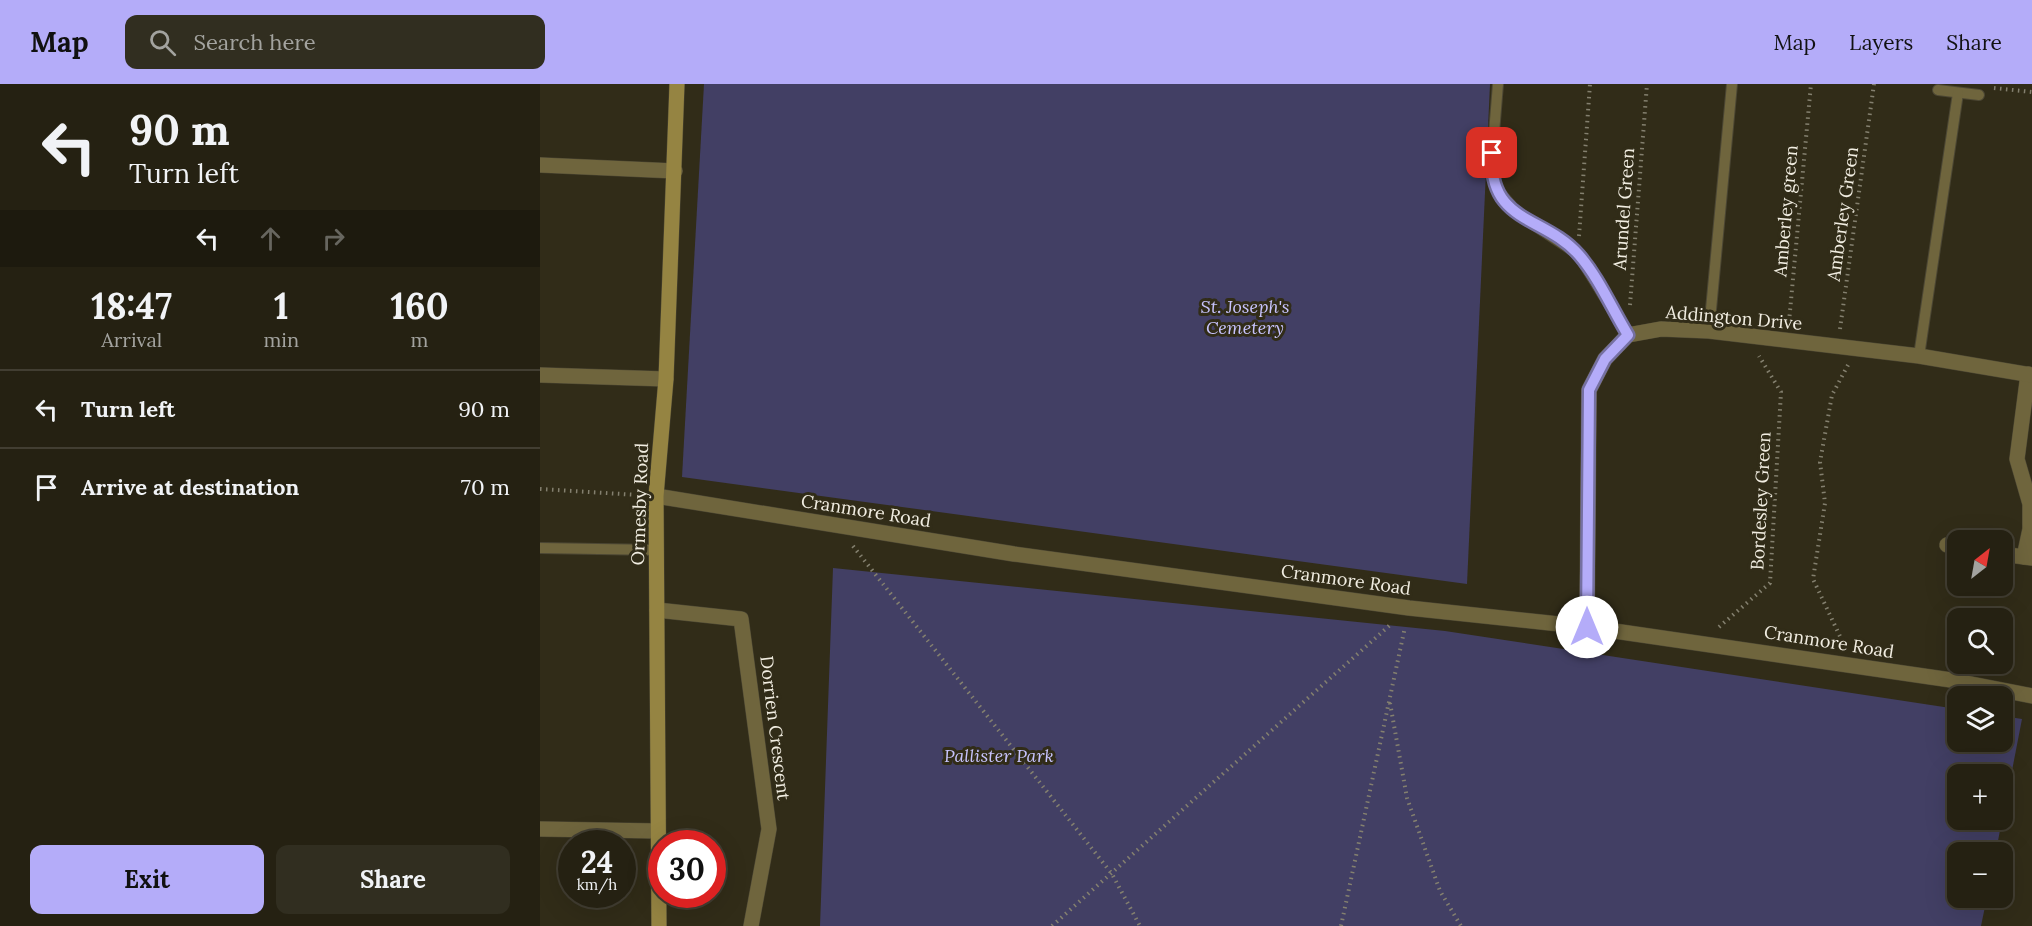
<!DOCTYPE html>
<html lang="en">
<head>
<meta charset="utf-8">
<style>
  :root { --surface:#252112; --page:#312e20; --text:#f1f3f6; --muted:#a3a39f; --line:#423e32; --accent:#b4acf9 }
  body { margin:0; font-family:Lora,serif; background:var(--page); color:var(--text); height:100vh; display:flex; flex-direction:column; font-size:22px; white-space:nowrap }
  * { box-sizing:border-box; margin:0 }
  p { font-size:20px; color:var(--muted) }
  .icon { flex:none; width:33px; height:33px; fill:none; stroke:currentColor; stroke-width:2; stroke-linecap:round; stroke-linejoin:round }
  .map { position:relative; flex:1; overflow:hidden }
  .sheet { display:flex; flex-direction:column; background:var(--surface); width:540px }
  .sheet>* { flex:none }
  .hud { background:#252112; color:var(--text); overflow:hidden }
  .needle { width:39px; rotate:31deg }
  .controls { position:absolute; left:1407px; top:446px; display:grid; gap:12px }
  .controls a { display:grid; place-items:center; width:66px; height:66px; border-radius:12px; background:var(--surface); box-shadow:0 6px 24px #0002,0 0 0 2px var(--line); font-size:30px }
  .speed { position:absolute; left:18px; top:746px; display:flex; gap:12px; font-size:30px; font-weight:700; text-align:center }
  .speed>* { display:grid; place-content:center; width:78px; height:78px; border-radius:50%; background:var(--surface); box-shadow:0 6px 24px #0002,0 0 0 2px var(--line); line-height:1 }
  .speed small { font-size:15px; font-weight:400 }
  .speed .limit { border:9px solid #d22; background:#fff; color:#111 }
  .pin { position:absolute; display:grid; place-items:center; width:51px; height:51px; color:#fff; margin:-26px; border-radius:12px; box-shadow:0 3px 9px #0006 }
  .me { position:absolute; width:66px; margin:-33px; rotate:0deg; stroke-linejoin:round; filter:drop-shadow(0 0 4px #0008) }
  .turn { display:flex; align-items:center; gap:21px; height:126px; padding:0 30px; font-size:27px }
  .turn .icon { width:78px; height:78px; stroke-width:2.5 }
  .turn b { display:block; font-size:42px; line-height:51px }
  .lanes { display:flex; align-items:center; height:57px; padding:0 30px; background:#0003; justify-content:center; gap:30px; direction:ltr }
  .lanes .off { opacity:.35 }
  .eta { display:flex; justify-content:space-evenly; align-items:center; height:102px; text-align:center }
  .eta b { font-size:36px; font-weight:800; line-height:42px }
  .button { display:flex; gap:12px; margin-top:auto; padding:12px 30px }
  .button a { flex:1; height:69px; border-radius:12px; background:var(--accent); color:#111; font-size:24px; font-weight:800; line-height:69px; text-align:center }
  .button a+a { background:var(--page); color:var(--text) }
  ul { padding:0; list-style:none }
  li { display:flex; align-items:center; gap:18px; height:78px; padding:0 30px; border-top:2px solid var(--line) }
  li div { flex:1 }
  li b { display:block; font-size:22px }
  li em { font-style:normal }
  header { display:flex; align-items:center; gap:36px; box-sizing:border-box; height:84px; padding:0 30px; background:var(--accent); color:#111 }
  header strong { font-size:28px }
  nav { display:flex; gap:33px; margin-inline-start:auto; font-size:21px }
  .search { width:420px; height:54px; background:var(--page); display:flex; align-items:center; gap:15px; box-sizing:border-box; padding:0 21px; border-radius:12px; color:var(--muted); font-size:22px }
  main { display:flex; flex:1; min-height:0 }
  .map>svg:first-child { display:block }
</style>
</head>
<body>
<header>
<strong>Map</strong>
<div class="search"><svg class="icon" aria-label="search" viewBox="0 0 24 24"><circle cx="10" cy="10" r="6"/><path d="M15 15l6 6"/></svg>Search here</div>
<nav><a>Map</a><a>Layers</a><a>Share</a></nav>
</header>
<main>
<section class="sheet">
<div class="hud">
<div class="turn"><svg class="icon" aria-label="left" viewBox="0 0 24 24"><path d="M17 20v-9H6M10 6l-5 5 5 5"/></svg><div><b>90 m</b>Turn left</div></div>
<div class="lanes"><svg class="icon" aria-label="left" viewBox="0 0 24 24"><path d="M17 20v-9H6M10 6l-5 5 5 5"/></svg><svg class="icon off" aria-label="ahead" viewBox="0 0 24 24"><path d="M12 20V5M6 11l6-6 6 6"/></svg><svg class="icon off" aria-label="right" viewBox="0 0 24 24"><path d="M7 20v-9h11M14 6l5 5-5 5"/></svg></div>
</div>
<div class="eta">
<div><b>18:47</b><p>Arrival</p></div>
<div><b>1</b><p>min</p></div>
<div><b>160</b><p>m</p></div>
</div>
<ul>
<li><svg class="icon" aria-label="left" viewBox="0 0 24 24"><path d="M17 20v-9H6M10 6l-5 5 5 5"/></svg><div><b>Turn left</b></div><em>90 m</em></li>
<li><svg class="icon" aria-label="arrive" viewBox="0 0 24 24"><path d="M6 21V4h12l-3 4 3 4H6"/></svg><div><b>Arrive at destination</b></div><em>70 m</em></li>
</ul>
<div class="button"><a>Exit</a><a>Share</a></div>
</section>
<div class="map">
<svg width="1492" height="842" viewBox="0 0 1492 842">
  <rect width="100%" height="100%" fill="#312c18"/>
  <g fill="#423f64">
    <polygon points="164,0 950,0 927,500 142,393"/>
    <polygon points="293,484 905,547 1417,625 1418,657 1462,657 1463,632 1482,635 1463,733 1462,690 1418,690 1418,735 1462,735 1456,768 1418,768 1418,813 1447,813 1441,842 280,842"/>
  </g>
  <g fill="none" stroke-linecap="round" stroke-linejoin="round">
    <g stroke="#4c4734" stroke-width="12">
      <g id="lane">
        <polyline points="958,0 951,86 956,104 979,131 1038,170 1088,251"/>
        <polyline points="1398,6 1439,11"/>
        <polyline points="1169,247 1192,0"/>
        <polyline points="1379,272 1418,9"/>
        <polyline points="0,464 117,466"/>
      </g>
    </g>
    <g stroke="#4c4734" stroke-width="16">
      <g id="street">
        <polyline points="0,81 135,87"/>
        <polyline points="0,291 126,295"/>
        <polyline points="116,412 474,470 869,524 1047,543 1411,596 1492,612"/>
        <polyline points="1407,461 1418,463"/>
        <polyline points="1462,470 1492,474"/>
        <polyline points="1484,473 1490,445 1490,420 1477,375 1488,290"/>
        <polyline points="117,526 201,535 229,745 211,842"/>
        <polyline points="1047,543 1049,306 1065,275 1088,251 1121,245 1169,247 1379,272 1492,291"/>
        <polyline points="0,745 118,747"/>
      </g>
    </g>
    <g stroke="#4c4734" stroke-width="16">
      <polyline id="secondary" points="119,842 116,412 126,295 137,0"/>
    </g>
    <g stroke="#84806f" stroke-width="4" stroke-dasharray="1.5 4.5" stroke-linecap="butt">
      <polyline points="1454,4 1492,8"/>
      <polyline points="1039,152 1050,0"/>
      <polyline points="1090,221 1107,0"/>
      <polyline points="1249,238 1271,0"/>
      <polyline points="1300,245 1334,0"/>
      <polyline points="0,405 98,411"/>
      <polyline points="313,462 572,790 600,842"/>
      <polyline points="1179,543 1230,499 1241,308 1219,272"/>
      <polyline points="1305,563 1273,495 1285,419 1280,378 1292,311 1308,281"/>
      <polyline points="850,619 867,714 900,807 921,842"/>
      <polyline points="512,842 850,541"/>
      <polyline points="801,842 865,543"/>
    </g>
    <use href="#lane" stroke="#6f653d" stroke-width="10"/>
    <use href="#street" stroke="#6f653d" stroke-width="15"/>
    <use href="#secondary" stroke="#958442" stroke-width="15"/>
  </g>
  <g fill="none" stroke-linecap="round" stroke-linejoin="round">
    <g stroke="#7570a2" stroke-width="15">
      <path id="route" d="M 952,69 C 948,140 1004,131 1039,171 C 1059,194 1072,225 1088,251 L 1065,275 L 1049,306 L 1047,543"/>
    </g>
    <use href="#route" stroke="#b4acf9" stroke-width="10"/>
  </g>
  <g text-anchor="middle" stroke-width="6" stroke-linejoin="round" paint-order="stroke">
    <g font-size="18" fill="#f1ede1" stroke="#312c18">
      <text transform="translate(1084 125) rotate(-86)" y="6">Arundel Green</text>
      <text transform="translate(1246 127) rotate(-85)" y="6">Amberley green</text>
      <text transform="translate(1303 130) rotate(-82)" y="6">Amberley Green</text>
      <text transform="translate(1194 234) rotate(5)" y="6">Addington Drive</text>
      <text transform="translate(1221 417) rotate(-87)" y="6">Bordesley Green</text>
      <text transform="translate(100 420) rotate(-88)" y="6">Ormesby Road</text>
      <text transform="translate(326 427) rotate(9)" y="6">Cranmore Road</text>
      <text transform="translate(806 496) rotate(8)" y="6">Cranmore Road</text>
      <text transform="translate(1289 558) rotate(9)" y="6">Cranmore Road</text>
      <text transform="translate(235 644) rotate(83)" y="6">Dorrien Crescent</text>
    </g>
    <g font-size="18" font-style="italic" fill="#c7c3fd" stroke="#312c18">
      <text x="705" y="229">St. Joseph's<tspan x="705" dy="21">Cemetery</tspan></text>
      <text x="459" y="678">Pallister Park</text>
    </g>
  </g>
</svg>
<div class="controls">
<a><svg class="needle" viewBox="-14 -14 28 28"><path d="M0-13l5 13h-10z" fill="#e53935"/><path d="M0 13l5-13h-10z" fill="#a3a39f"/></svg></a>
<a><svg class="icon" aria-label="search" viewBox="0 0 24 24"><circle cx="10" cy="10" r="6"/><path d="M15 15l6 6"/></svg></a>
<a><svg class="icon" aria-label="layers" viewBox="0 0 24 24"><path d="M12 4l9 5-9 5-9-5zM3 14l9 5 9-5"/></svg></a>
<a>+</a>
<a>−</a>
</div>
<div class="speed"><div>24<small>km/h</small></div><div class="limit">30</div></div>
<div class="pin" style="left:952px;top:69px;background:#d93025"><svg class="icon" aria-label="arrive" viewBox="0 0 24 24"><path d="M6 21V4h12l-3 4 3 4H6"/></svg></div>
<svg class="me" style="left:1047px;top:543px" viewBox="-20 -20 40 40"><circle r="19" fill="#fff"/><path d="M0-13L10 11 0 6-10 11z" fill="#b4acf9"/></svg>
</div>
</main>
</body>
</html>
